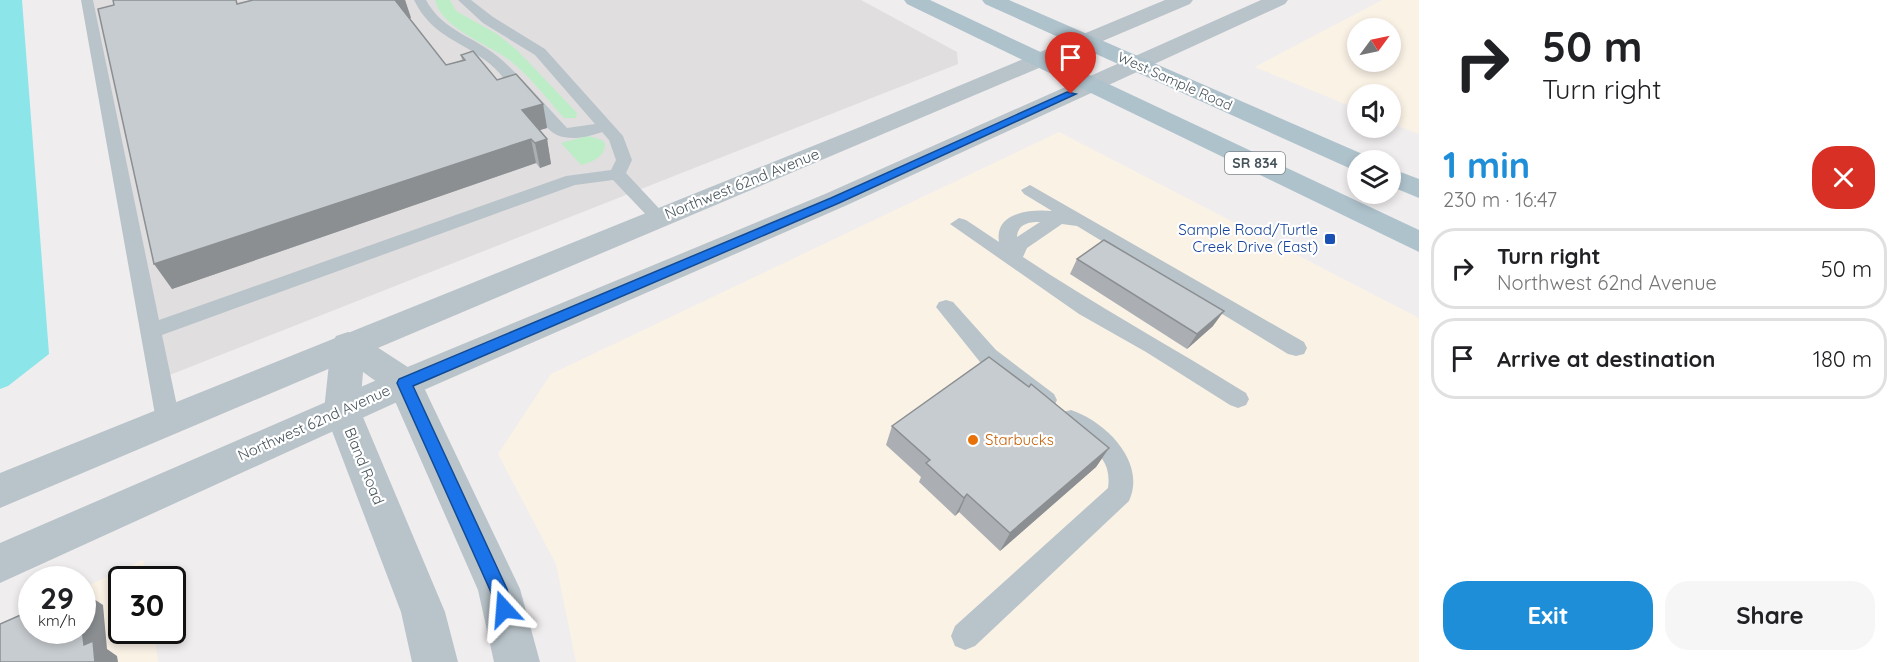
<!DOCTYPE html>
<html lang="en">
<head>
<meta charset="utf-8">
<style>
  :root { --surface:#fff; --page:#f6f6f6; --text:#202124; --muted:#757577; --line:#e0e0e0; --accent:#1e8ed9 }
  body { margin:0; font-family:Quicksand,sans-serif; background:var(--page); color:var(--text); height:100vh; display:flex; flex-direction:column; font-size:22px; white-space:nowrap }
  * { box-sizing:border-box; margin:0 }
  p { font-size:20px; color:var(--muted) }
  .icon { flex:none; width:33px; height:33px; fill:none; stroke:currentColor; stroke-width:2; stroke-linecap:round; stroke-linejoin:round }
  .map { position:relative; flex:1; overflow:hidden }
  .side { display:flex; flex-direction:column; background:var(--surface); width:480px }
  .side>* { flex:none }
  .banner { background:#fff; color:var(--text); overflow:hidden }
  .needle { width:39px; rotate:57deg }
  .controls { position:absolute; left:1347px; top:18px; display:grid; gap:12px }
  .controls a { display:grid; place-items:center; width:54px; height:54px; border-radius:50%; background:var(--surface); box-shadow:0 3px 9px #0003; font-size:30px }
  .speed { position:absolute; left:18px; top:566px; display:flex; gap:12px; font-size:30px; font-weight:700; text-align:center }
  .speed>* { display:grid; place-content:center; width:78px; height:78px; border-radius:50%; background:var(--surface); box-shadow:0 3px 9px #0003; line-height:1 }
  .speed small { font-size:15px; font-weight:400 }
  .speed .limit { border:3px solid #111; border-radius:9px; background:#fff; color:#111 }
  .pin { position:absolute; display:grid; place-items:center; width:51px; height:51px; color:#fff; margin:-62px -26px; border-radius:50% 50% 50% 0; rotate:-45deg; box-shadow:0 0 6px #0007 }
  .pin .icon { rotate:45deg }
  .me { position:absolute; width:66px; margin:-33px; rotate:341deg; stroke-linejoin:round; filter:drop-shadow(0 0 4px #0008) }
  .turn { display:flex; align-items:center; gap:21px; height:126px; padding:0 24px; font-size:27px }
  .turn .icon { width:78px; height:78px; stroke-width:2.5 }
  .turn b { display:block; font-size:42px; line-height:51px }
  .round { display:grid; place-items:center; flex:none; width:63px; height:63px; border-radius:24px; background:var(--page) }
  .overview { display:flex; align-items:center; justify-content:space-between; height:102px; padding:0 24px }
  h1 { font-size:36px; font-weight:800; line-height:45px; color:var(--accent) }
  .cta { display:flex; gap:12px; margin-top:auto; padding:12px 24px }
  .cta a { flex:1; height:69px; border-radius:24px; background:var(--accent); color:#fff; font-size:24px; font-weight:800; line-height:69px; text-align:center }
  .cta a+a { background:var(--page); color:var(--text) }
  ul { padding:0; list-style:none }
  li { display:flex; align-items:center; gap:18px; height:81px; margin:0 12px 9px; padding:0 12px; border:3px solid var(--line); border-radius:24px }
  li div { flex:1 }
  li b { display:block; font-size:22px }
  li em { font-style:normal }
  main { display:flex; flex:1; min-height:0 }
  .map>svg:first-child { display:block }
</style>
</head>
<body>
<main>
<div class="map">
<svg width="1419" height="662" viewBox="0 0 1419 662">
  <rect width="100%" height="100%" fill="#f0edee"/>
  <g fill="#fbf2e6" fill-rule="evenodd">
    <path d="M 1382,0 L 1419,0 L 1419,134 L 1391,123 L 1390,94 L 1358,94 L 1357,109 L 1255,67 ZM 1358,28 L 1390,28 L 1390,62 L 1358,62 Z"/>
    <polygon points="1059,132 1419,318 1419,662 576,662 556,564 498,454 551,374"/>
    <polygon points="143,560 146,579 122,579 122,630 154,630 158,662 0,662 0,627 82,630 83,588"/>
  </g>
  <polygon fill="#e1dedf" points="90,0 861,0 957,52 958,64 167,376"/>
  <g fill="#bcedc7">
    <path d="M 435,0 L 450,0 L 456,11 L 497,34 L 517,50 L 577,113 L 576,118 L 564,118 C 548,100 532,79 513,63 C 491,44 443,31 435,0 Z"/>
    <path d="M 588,136 L 602,140 L 605,144 C 605,157 592,162 581,165 L 561,143 Z"/>
  </g>
  <polygon fill="#8be5e9" points="0,0 22,0 49,354 8,386 0,389"/>
  <g fill="none" stroke-linecap="round" stroke-linejoin="round">
    <g fill="#b9c4ca" fill-rule="evenodd">
      <path d="M 81,0 L 93,0 L 159,320 L 566,176 L 611,170 L 616,160 L 609,140 L 602,132 C 588,137 571,141 557,135 C 540,127 508,79 490,64 C 461,40 432,37 414,0 L 426,0 C 443,32 477,37 502,60 C 525,81 545,105 567,128 L 595,124 L 535,55 L 483,23 L 458,0 L 471,0 L 493,17 L 545,49 L 623,136 L 632,160 L 626,173 L 668,218 L 665,222 L 653,222 L 613,180 L 575,185 L 162,335 L 180,420 L 176,427 L 168,429 L 160,427 L 156,420 Z"/>
      <path d="M 1030,185 L 1304,342 L 1307,348 L 1304,354 L 1296,356 L 1288,354 L 1077,226 L 1062,224 L 1027,248 L 1023,257 C 1095,305 1172,347 1246,393 L 1249,399 L 1246,405 L 1238,408 L 1230,405 L 1146,352 L 1079,314 L 950,224 L 959,218 L 966,220 L 999,242 C 994,212 1031,209 1052,211 L 1024,194 L 1021,190 ZM 1040,222 L 1017,237 C 1018,224 1028,222 1040,222 Z"/>
      <polygon points="946,300 953,302 996,350 1054,394 1057,400 1054,406 1046,409 1038,406 980,362 936,307 939,302"/>
      <path d="M 1071,410 C 1105,421 1147,462 1129,501 L 975,646 L 965,650 L 955,646 L 951,636 L 955,626 L 1108,488 C 1114,446 1074,447 1059,419 L 1063,412 Z"/>
    </g>
    <polygon fill="#b9c4ca" fill-rule="evenodd" points="348,332 360,336 417,373 520,589 540,662 494,662 478,590 391,392 363,372 360,410 445,612 458,662 412,662 401,612 324,410 331,345 336,336"/>
    <g fill="#b9c4ca" fill-rule="evenodd">
      <polygon points="1165,0 1193,0 1190,4 0,508 0,473 860,127"/>
      <polygon points="1261,0 1288,0 1285,4 845,206 417,393 0,583 0,543 393,373 825,194"/>
    </g>
    <g fill="#aec2cc" fill-rule="evenodd">
      <polygon points="904,0 930,0 1419,230 1419,252 907,4"/>
      <polygon points="982,0 1009,0 1367,156 1370,160 1358,160 1358,170 1349,168 985,4"/>
      <polygon points="1390,168 1419,179 1419,198 1390,186"/>
    </g>
  </g>
  <g fill="#abafb3">
    <polygon points="253,0 405,0 411,18 409,18 446,65 462,60 461,55 497,80 543,104 547,128 539,130 547,139 551,164 540,168 536,163 172,289 114,5 237,4"/>
    <polygon points="1077,259 1213,326 1187,349 1070,274"/>
    <polygon points="892,426 1109,448 1096,467 1000,551 959,512 955,516 919,482 921,477 886,445"/>
  </g>
  <g fill="#8b8f92">
    <polygon points="394,0 405,0 411,18 400,21"/>
    <polygon points="543,104 547,128 527,134 522,110"/>
    <polygon points="531,139 536,163 172,289 154,264"/>
    <polygon points="547,139 551,164 540,168 535,143"/>
    <polygon points="1224,311 1213,326 1187,349 1197,334"/>
    <polygon points="1109,448 1096,467 1000,551 1010,533"/>
    <polygon points="967,494 959,512 955,516 964,498"/>
    <polygon points="82,591 103,605 107,649 117,656 118,662 95,662 84,645 82,628"/>
  </g>
  <g fill="#c7ccd0" stroke="#8b8f92" stroke-width="1.5">
    <polygon points="113,0 236,0 237,4 253,0 395,0 446,65 465,60 461,55 473,51 497,80 516,74 543,104 522,110 547,139 535,143 531,139 154,264 98,9 114,5"/>
    <polygon points="1104,240 1224,311 1197,334 1077,259"/>
    <polygon points="989,357 1029,387 1031,384 1109,448 1010,533 967,494 964,498 926,463 930,460 892,426"/>
    <polygon points="32,610 32,630 82,630 82,628 84,645 93,641 95,662 0,662 0,624"/>
  </g>
  <polygon fill="#1a73e8" stroke="#114b97" stroke-width="1.5" points="1067,92 1076,94 839,203 413,386 507,589 513,609 511,616 504,618 498,616 490,590 397,383 399,379 831,198"/>
  <rect fill="#1a4fb4" stroke="#fff" stroke-width="2" x="1324" y="233" width="12" height="12" rx="3"/>
  <circle fill="#e8710a" stroke="#fff" stroke-width="2" cx="973" cy="440" r="6"/>
  <g text-anchor="middle" stroke-width="4.5" stroke-linejoin="round" paint-order="stroke">
    <g font-size="14" fill="#46545a" stroke="#fff">
      <text transform="translate(1175 81) rotate(24)" y="5">West Sample Road</text>
    </g>
    <rect fill="#fff" stroke="#7e878c" stroke-width="1.5" x="1225" y="152" width="60" height="22" rx="4.5"/>
    <g font-size="14" font-weight="bold" fill="#46545a">
      <text x="1255" y="168">SR 834</text>
    </g>
    <g font-size="15" fill="#46545a" stroke="#fff">
      <text transform="translate(742 184) rotate(-22)" y="5">Northwest 62nd Avenue</text>
      <text transform="translate(314 423) rotate(-24)" y="5">Northwest 62nd Avenue</text>
      <text transform="translate(364 466) rotate(68)" y="5">Bland Road</text>
    </g>
    <g font-size="15" fill="#164399" stroke="#fff" text-anchor="end">
      <text x="1318" y="235">Sample Road/Turtle<tspan x="1318" dy="17">Creek Drive (East)</tspan></text>
    </g>
    <g font-size="15" fill="#c56008" stroke="#fff" text-anchor="start">
      <text x="985" y="445">Starbucks</text>
    </g>
  </g>
</svg>
<div class="controls">
<a><svg class="needle" viewBox="-14 -14 28 28"><path d="M0-13l5 13h-10z" fill="#e53935"/><path d="M0 13l5-13h-10z" fill="#757577"/></svg></a>
<a><svg class="icon" aria-label="sound" viewBox="0 0 24 24"><path d="M4 9h4l5-4v14l-5-4H4zM17 9q2 3 0 6"/></svg></a>
<a><svg class="icon" aria-label="layers" viewBox="0 0 24 24"><path d="M12 4l9 5-9 5-9-5zM3 14l9 5 9-5"/></svg></a>
</div>
<div class="speed"><div>29<small>km/h</small></div><div class="limit">30</div></div>
<div class="pin" style="left:1071px;top:94px;background:#d93025"><svg class="icon" aria-label="arrive" viewBox="0 0 24 24"><path d="M6 21V4h12l-3 4 3 4H6"/></svg></div>
<svg class="me" style="left:504px;top:609px" viewBox="-20 -20 40 40"><path d="M0-17L14 15 0 8-14 15z" fill="#1a73e8" stroke="#fff" stroke-width="4"/></svg>
</div>
<section class="side">
<div class="banner">
<div class="turn"><svg class="icon" aria-label="right" viewBox="0 0 24 24"><path d="M7 20v-9h11M14 6l5 5-5 5"/></svg><div><b>50 m</b>Turn right</div></div>
</div>
<div class="overview"><div><h1>1 min</h1><p>230 m · 16:47</p></div><a class="round" style="background:#d93025;color:#fff"><svg class="icon" aria-label="close" viewBox="0 0 24 24"><path d="M6 6l12 12M18 6L6 18"/></svg></a></div>
<ul>
<li><svg class="icon" aria-label="right" viewBox="0 0 24 24"><path d="M7 20v-9h11M14 6l5 5-5 5"/></svg><div><b>Turn right</b><p>Northwest 62nd Avenue</p></div><em>50 m</em></li>
<li><svg class="icon" aria-label="arrive" viewBox="0 0 24 24"><path d="M6 21V4h12l-3 4 3 4H6"/></svg><div><b>Arrive at destination</b></div><em>180 m</em></li>
</ul>
<div class="cta"><a>Exit</a><a>Share</a></div>
</section>
</main>
</body>
</html>
